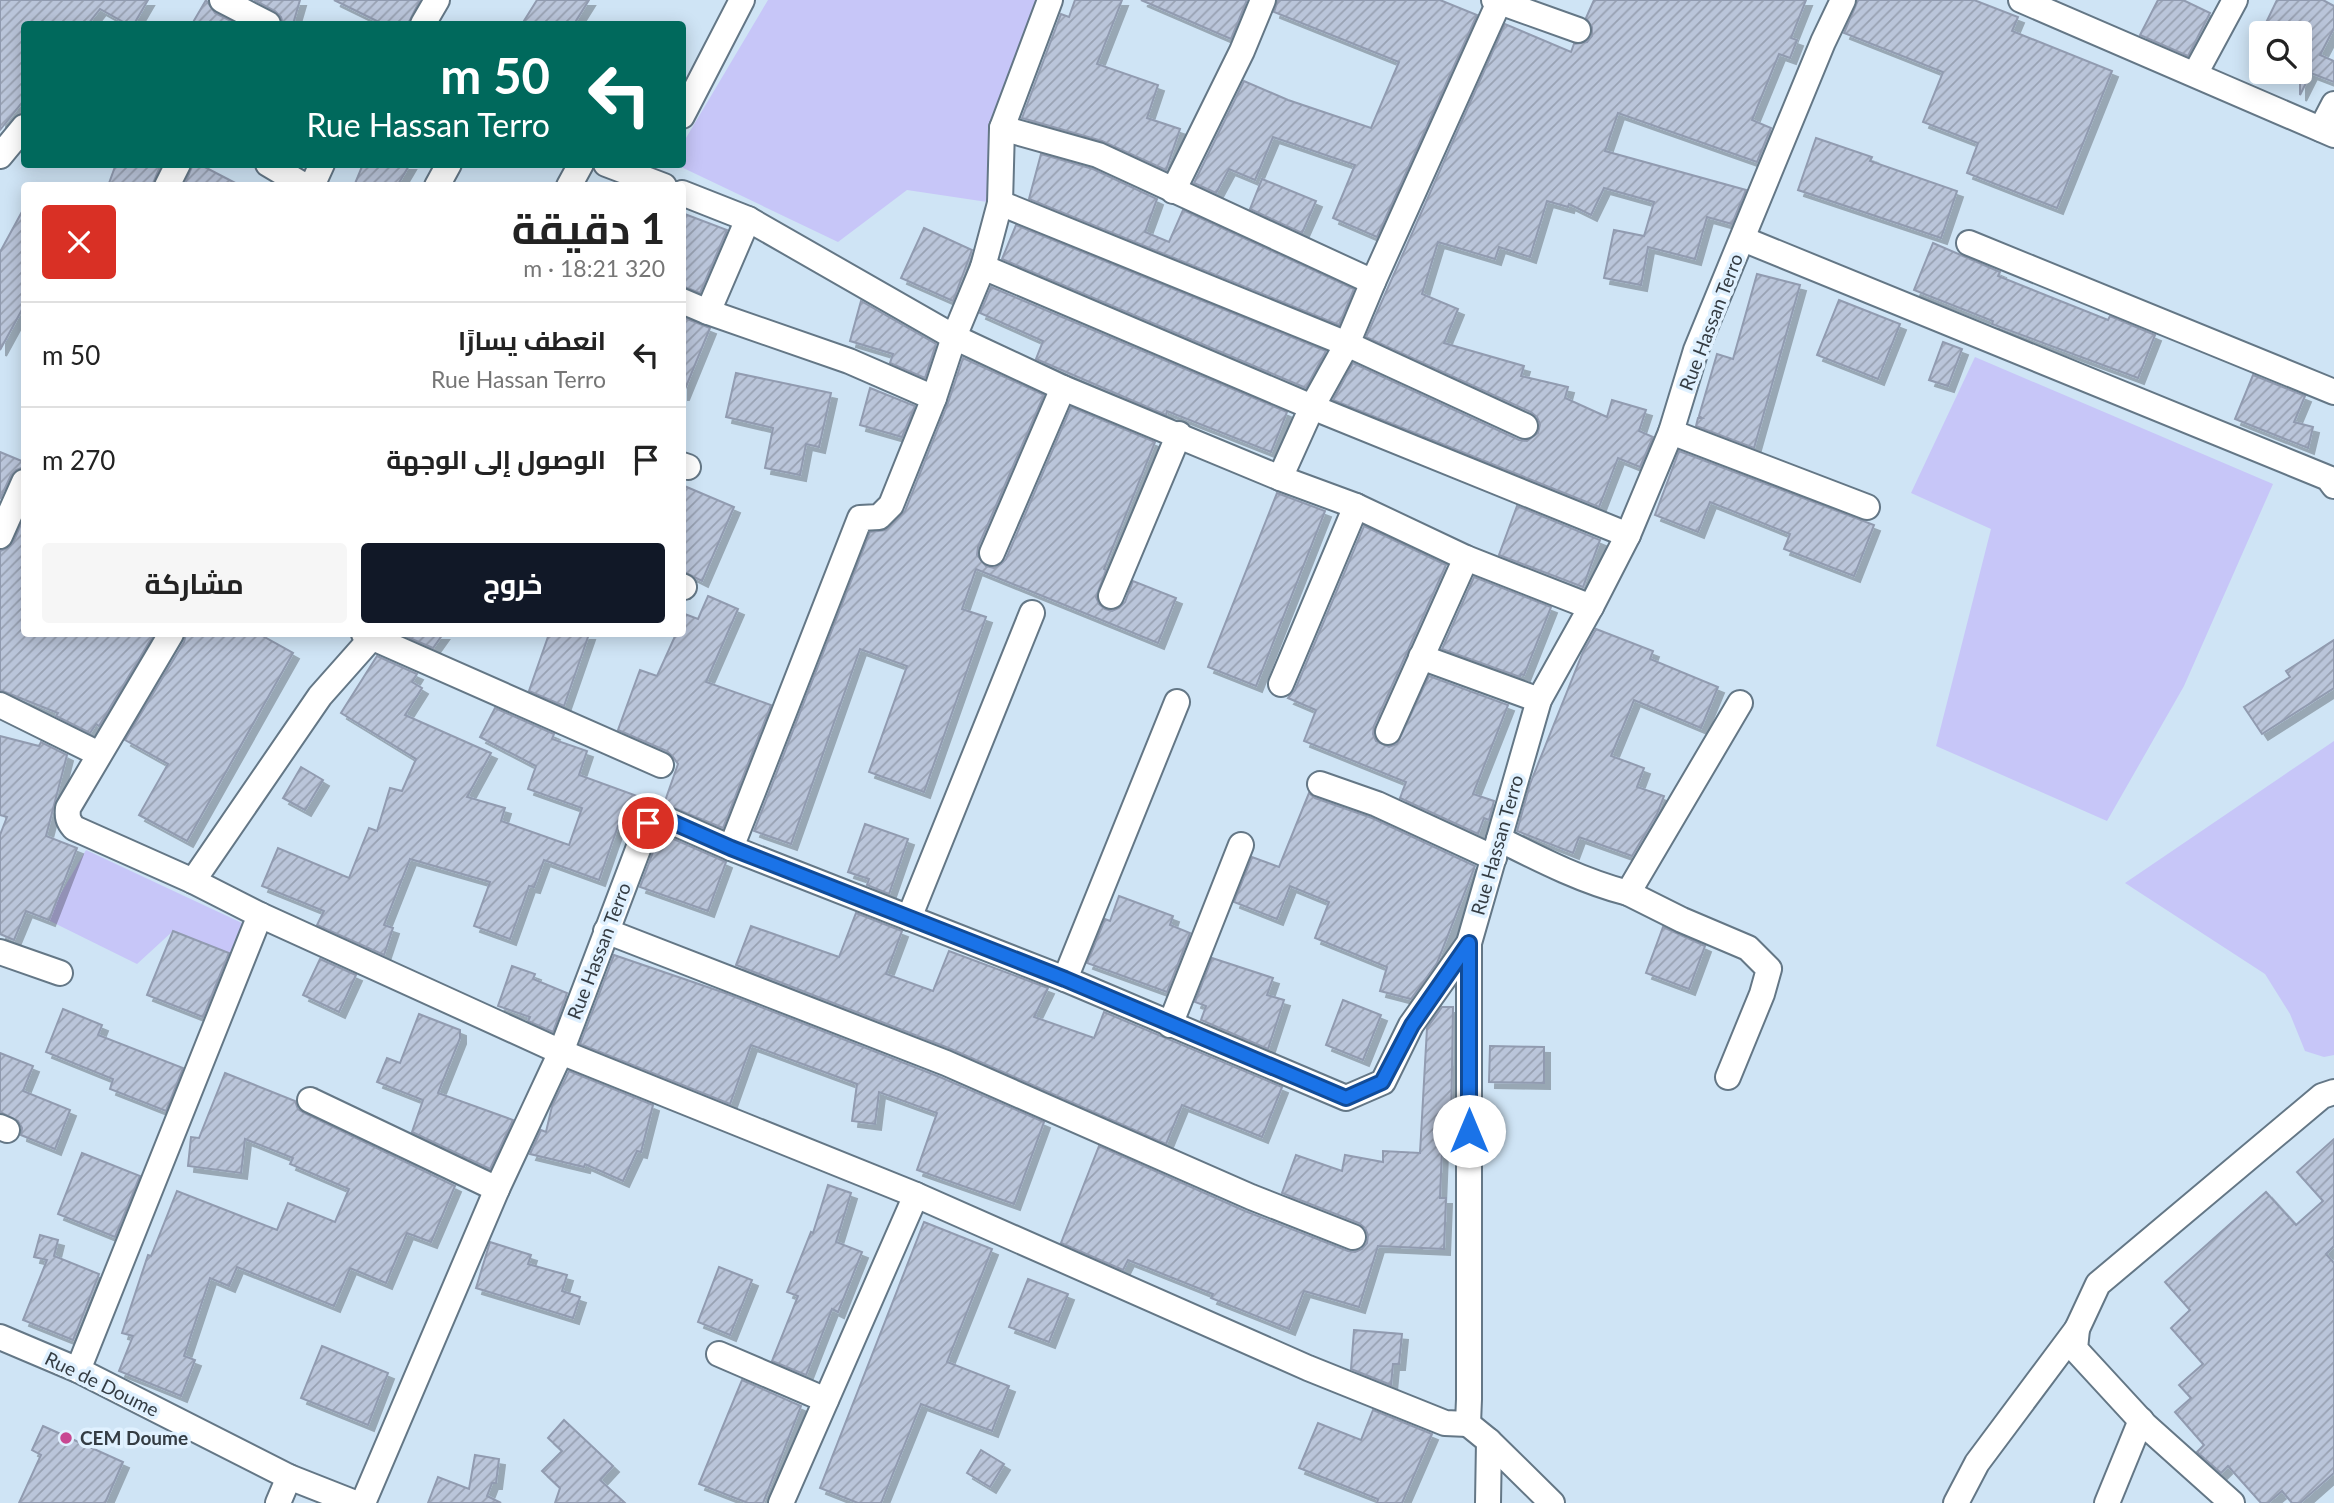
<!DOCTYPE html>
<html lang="ar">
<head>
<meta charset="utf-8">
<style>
  :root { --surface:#fff; --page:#f6f6f6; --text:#222; --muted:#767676; --line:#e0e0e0; --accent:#111827 }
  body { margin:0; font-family:Lato,Cairo,sans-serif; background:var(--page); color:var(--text); direction:rtl; height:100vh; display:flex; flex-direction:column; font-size:26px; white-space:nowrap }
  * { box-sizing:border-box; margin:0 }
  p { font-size:23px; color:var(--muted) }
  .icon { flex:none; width:38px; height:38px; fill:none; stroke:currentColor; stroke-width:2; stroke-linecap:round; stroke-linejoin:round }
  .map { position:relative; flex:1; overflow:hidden; direction:ltr }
  .sheet { position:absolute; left:21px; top:182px; width:665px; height:455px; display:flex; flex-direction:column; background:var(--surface); border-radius:7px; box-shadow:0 4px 18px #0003; direction:rtl }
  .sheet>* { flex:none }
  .banner { position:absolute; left:21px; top:21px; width:665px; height:147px; border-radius:7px; box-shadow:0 4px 18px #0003; direction:rtl; background:#00695c; color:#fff; overflow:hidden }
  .fabs { position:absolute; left:2249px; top:21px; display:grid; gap:14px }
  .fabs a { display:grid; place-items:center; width:63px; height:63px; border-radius:7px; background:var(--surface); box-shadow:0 4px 18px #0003; font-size:35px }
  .pin { position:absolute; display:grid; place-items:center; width:60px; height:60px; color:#fff; margin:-30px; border:4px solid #fff; border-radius:50%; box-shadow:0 2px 7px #0007 }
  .me { position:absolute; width:77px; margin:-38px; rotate:0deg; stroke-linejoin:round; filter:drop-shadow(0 0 5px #0008) }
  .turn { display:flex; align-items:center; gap:24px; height:147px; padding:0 21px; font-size:32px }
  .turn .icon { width:91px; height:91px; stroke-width:2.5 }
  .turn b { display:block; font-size:49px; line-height:60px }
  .round { display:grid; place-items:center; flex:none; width:74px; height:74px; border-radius:7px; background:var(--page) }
  .head { display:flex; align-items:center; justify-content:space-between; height:119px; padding:0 21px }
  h1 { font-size:42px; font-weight:700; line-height:52px }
  .action { display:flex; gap:14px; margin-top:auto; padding:14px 21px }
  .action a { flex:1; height:80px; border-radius:7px; background:var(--accent); color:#fff; font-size:28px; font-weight:700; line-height:80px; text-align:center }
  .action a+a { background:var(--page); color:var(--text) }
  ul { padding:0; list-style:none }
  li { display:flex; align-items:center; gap:21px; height:105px; padding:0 21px; border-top:2px solid var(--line) }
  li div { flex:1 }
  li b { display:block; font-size:26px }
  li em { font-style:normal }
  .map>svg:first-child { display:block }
</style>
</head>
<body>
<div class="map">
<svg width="2334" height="1503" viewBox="0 0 2334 1503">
  <defs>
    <pattern id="building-hatch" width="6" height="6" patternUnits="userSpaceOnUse" patternTransform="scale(1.75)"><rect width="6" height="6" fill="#bac5da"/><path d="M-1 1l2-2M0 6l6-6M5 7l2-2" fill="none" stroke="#98a1b2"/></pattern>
    <filter id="shadow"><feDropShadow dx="6" dy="6" stdDeviation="0" flood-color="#0004"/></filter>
  </defs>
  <rect width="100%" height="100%" fill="#cfe4f5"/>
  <g fill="#c7c6f8">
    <polygon points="768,0 1059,0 1022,99 994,203 907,190 838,242 677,165 682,164 683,143"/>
    <polygon points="1975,357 2273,484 2184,686 2107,821 1936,746 1991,529 1911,493"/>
    <polygon points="2334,741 2334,1055 2324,1057 2305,1051 2290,1014 2265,974 2125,883"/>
    <polygon points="86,850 242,923 233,955 173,931 137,964 46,919"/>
  </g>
  <g fill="url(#building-hatch)" stroke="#919bb0" stroke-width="2" filter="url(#shadow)">
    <polygon points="0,0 148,0 134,24 127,24 100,9 88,24 24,24 24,100 0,130"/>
    <polygon points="206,0 215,13 237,24 192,24"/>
    <polygon points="254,0 300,0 293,24 283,24 281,17 275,11"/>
    <polygon points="334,0 420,0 408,24 383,24"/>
    <polygon points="537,0 589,0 574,24 522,24"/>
    <polygon points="1075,0 1122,0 1097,64 1158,85 1147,118 1180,129 1166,170 1102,141 1022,118 1061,14 1069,17"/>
    <polygon points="1141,0 1247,0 1231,39"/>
    <polygon points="1278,0 1440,0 1477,15 1377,237 1333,218 1355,165 1273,137 1255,180 1229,169 1216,193 1194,183 1244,81 1288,100 1371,128 1399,62 1274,12"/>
    <polygon points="1594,0 1806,0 1791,38 1797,40 1790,58 1779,54 1752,120 1771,128 1757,162 1618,113 1605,151 1746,190 1732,224 1707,217 1695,259 1648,247 1641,285 1604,278 1614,230 1644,236 1654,202 1604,188 1591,215 1569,204 1568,207 1547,201 1530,257 1499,247 1495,259 1438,242 1422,294 1458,309 1444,343 1524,366 1521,376 1568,387 1565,398 1607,417 1612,400 1646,410 1639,431 1653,437 1640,467 1618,458 1599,507 1333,400 1353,363 1519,440 1527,441 1538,433 1540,424 1537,417 1531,412 1366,337 1505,24 1571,52 1574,44 1587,42 1592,36 1592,27 1586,18"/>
    <polygon points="1858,0 1974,0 2018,17 2012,31 2112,71 2057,208 1967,173 1978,143 1923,122 1943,72 1844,33"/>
    <polygon points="2158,0 2183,0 2210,13 2188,56 2140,35"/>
    <polygon points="2277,0 2323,0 2334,6 2334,28 2320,55 2334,61 2334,82 2311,73 2300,95 2300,33 2261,33"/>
    <polygon points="1816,138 1872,157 1870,161 1957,191 1941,238 1798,190"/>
    <polygon points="1041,154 1093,169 1157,199 1145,232 1169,242 1183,210 1354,289 1339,325 1029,199"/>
    <polygon points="116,164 161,164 152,186 108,186"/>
    <polygon points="193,164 199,164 241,186 184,186"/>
    <polygon points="363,164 410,164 397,186 354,186"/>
    <polygon points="1262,179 1316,201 1302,233 1250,209"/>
    <polygon points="24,208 24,306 0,350 0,252"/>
    <polygon points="682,213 727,230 700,293 682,286"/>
    <polygon points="1016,225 1326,351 1306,388 1002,259"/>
    <polygon points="924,228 972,250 953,301 901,278"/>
    <polygon points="1933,243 2000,272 1998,276 2108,320 2110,316 2155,335 2138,378 1992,324 1993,321 1914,290"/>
    <polygon points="1757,274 1800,285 1754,448 1696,426 1698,418 1702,418 1699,416 1717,354 1733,359"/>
    <polygon points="991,287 1287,412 1271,452 1167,411 1166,415 1036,359 1043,341 980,313"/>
    <polygon points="1839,300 1900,324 1878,379 1817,355"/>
    <polygon points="861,301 936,344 925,378 890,363 893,354 850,341"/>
    <polygon points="682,317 710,328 683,394 682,394"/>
    <polygon points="1943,342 1962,349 1948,386 1929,380"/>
    <polygon points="963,358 1044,395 978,547 977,555 986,566 994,568 1001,564 1006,559 1071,407 1155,442 1104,569 1106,570 1096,597 1099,604 1105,609 1112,611 1119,608 1125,602 1133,581 1176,598 1158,643 976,569 962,609 986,617 924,792 869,772 907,666 860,649 791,844 754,831 870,532 886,530 905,511 948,403"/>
    <polygon points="736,373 831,393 819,447 806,444 800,475 765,468 773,428 726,417"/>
    <polygon points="2253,375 2305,396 2294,422 2313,427 2308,448 2235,419"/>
    <polygon points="870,388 915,406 902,437 860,425"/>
    <polygon points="1679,451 1874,525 1854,576 1784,549 1790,534 1710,502 1698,532 1655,515"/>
    <polygon points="0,452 24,462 24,467 16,470 11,475 0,499"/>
    <polygon points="682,485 734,507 702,581 682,571"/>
    <polygon points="1277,493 1325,511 1256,686 1208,667"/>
    <polygon points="1517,506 1600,540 1583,587 1499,555"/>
    <polygon points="24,517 24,634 154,634 99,726 96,724 90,733 56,716 58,713 0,690 0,551 8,548 13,543"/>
    <polygon points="1364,526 1446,565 1374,726 1373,734 1376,741 1389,747 1397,744 1429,676 1508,705 1473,794 1494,801 1489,820 1484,818 1478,834 1400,798 1406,782 1304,741 1316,710 1288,698 1295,690"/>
    <polygon points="1474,577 1551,607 1524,675 1521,674 1520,677 1442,649"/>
    <polygon points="708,596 738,609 706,682 771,705 723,828 664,804 678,764 673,757 667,751 618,730 640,670 657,676 676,634 682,634 682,613 698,619"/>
    <polygon points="1596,629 1653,651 1650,659 1718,687 1701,728 1634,700 1611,756 1644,768 1637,787 1664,796 1657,814 1632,856 1579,837 1573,853 1517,831 1530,784 1583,652"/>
    <polygon points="186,634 259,634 293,653 187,841 139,815 168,764 125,740 184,642"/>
    <polygon points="400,634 443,634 433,648"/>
    <polygon points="549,634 589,634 564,706 529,691"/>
    <polygon points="2334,640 2334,688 2262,734 2244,707 2290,677 2286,671"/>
    <polygon points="377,656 417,674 412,682 422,688 405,715 491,753 467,797 505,808 501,821 569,845 582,808 528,789 536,766 480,737 495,708 554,734 552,739 587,751 579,775 659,804 640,811 634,818 629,830 618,826 599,880 544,860 534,887 529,886 510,939 474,926 490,882 410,859 384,925 393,928 384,955 317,925 324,911 262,886 278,848 349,878 369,828 377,831 390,788 402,791 416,759 341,713"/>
    <polygon points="0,736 39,746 41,742 67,755 46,836 77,848 49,920 26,911 14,940 0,934 0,835 7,817 0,815"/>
    <polygon points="301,767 323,780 305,810 283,798"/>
    <polygon points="1309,793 1315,798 1372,818 1475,866 1437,963 1411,999 1380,991 1387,967 1315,938 1329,902 1290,886 1277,919 1234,902 1252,857 1279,867"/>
    <polygon points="865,824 908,839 889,894 867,885 869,879 848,872"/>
    <polygon points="660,833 726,862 708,911 640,887"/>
    <polygon points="1119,896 1173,916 1170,925 1190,933 1167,992 1087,963 1105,919 1110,921"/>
    <polygon points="856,913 902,931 886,974 933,991 949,951 1048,988 1034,1017 1094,1038 1104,1012 1282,1087 1262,1137 1182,1105 1166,1144 951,1049 736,965 751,926 839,957"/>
    <polygon points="1663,927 1705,946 1689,989 1646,973"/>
    <polygon points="173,931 229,953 203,1017 147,995"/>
    <polygon points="614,955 725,993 940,1077 1044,1122 1014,1204 917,1170 937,1113 879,1092 875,1124 852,1121 857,1084 751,1045 730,1104 580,1044"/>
    <polygon points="1212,958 1273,978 1267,995 1284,1000 1268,1049 1201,1020 1206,1006 1195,1002"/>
    <polygon points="320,959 356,975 339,1012 303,995"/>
    <polygon points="512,966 535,974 533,979 567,993 553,1032 528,1021 530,1017 498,1006"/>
    <polygon points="1343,1000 1381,1015 1363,1060 1326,1045"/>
    <polygon points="1442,1007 1453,1007 1451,1126 1443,1125 1440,1198 1446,1198 1444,1249 1378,1246 1359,1307 1304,1291 1289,1329 1211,1298 1213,1294 1128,1260 1123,1270 1061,1243 1099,1146 1245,1211 1348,1251 1355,1252 1362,1249 1367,1243 1368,1235 1365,1228 1359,1223 1282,1193 1296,1155 1342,1171 1345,1155 1383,1162 1383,1151 1420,1153 1427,1028"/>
    <polygon points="63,1009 102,1025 98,1035 183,1068 166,1111 110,1089 113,1079 46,1052"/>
    <polygon points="419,1014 460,1030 460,1038 438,1093 513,1120 490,1169 412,1132 423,1100 377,1082 387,1058 400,1063"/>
    <polygon points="1490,1046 1544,1047 1544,1083 1489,1082"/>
    <polygon points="0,1053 33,1066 23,1091 70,1110 55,1149 21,1135 22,1128 18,1121 0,1112"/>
    <polygon points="569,1071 653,1105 641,1152 637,1151 623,1181 585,1164 584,1167 530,1154 541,1130 546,1132 552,1106"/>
    <polygon points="225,1073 295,1101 298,1109 304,1113 455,1186 431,1242 407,1233 386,1283 350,1268 334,1306 237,1267 229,1286 210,1278 184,1356 195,1360 181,1396 119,1371 133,1336 122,1333 148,1255 151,1256 177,1191 277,1230 288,1203 335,1222 349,1189 290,1164 293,1158 245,1139 241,1173 188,1166 191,1137 199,1138"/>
    <polygon points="2334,1139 2334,1246 2326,1254 2334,1263 2334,1473 2300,1503 2292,1503 2282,1491 2268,1503 2261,1503 2228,1466 2221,1473 2197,1452 2204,1445 2175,1412 2191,1398 2179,1385 2203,1364 2171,1328 2190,1310 2165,1282 2266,1192 2296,1225 2323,1201 2297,1172"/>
    <polygon points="82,1153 140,1176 115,1237 58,1214"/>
    <polygon points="828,1185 851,1193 836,1242 862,1252 838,1312 832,1309 806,1375 772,1361 798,1296 787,1292 811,1232 813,1233"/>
    <polygon points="924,1222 992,1249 947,1362 1009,1386 992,1431 921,1404 881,1503 858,1503 820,1488"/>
    <polygon points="40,1235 58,1240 54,1256 99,1274 73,1340 23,1320 47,1260 34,1257"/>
    <polygon points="490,1242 531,1255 528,1264 567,1275 562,1291 580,1297 573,1318 476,1288"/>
    <polygon points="719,1267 752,1280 730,1335 698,1322"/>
    <polygon points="1028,1279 1068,1294 1049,1342 1009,1327"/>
    <polygon points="1354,1330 1402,1334 1399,1364 1393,1364 1391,1385 1351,1369"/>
    <polygon points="322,1346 388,1373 368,1425 301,1398"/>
    <polygon points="742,1380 801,1406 763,1503 748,1503 699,1484"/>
    <polygon points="1373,1410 1432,1434 1402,1503 1377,1503 1378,1499 1299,1468 1318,1423 1361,1440"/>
    <polygon points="564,1420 613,1466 600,1480 625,1503 555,1503 560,1488 542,1471 562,1451 548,1438"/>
    <polygon points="43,1426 123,1462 105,1503 19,1503 41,1455 32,1450"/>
    <polygon points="981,1450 1004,1464 990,1487 967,1473"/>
    <polygon points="475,1455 499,1459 496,1483 492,1483 487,1496 501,1503 428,1503 438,1477 469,1489"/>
  </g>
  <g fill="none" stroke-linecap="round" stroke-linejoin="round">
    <g stroke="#647786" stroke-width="28">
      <g id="minor">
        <polyline points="222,0 268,24"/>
        <polyline points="1494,0 1578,30"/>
        <polyline points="2021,0 2334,135"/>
        <polyline points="423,24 437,0"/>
        <polyline points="2195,74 2235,0"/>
        <polyline points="682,116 742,0"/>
        <polyline points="1002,128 1098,155 1373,282"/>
        <polyline points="2321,129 2334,104"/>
        <polyline points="0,156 24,127"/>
        <polyline points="268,164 305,186"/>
        <polyline points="606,164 664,186"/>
        <polyline points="167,186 178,164"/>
        <polyline points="312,186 322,164"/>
        <polyline points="437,186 449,164"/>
        <polyline points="569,186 581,164"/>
        <polyline points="1173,191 1242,51 1263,0"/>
        <polyline points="682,193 748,219"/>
        <polyline points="1000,203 1347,344 1525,426"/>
        <polyline points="1743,239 2328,478 2334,486"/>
        <polyline points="1969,243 2334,392"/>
        <polyline points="983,267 1000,203 1002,128 1050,0"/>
        <polyline points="682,301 708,312 849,361 934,398"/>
        <polyline points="708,312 748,219 954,337 983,267 1312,407 1628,535"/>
        <polyline points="1671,432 1867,507"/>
        <polyline points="682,465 688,467"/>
        <polyline points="1280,478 1312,407 1347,344 1373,282 1499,2"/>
        <polyline points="0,536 24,482"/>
        <polyline points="992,553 1063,388"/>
        <polyline points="682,586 684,587"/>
        <polyline points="1111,596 1179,434"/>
        <path d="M 171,634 L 68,808 C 67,817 68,821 74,828 L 193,881"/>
        <polyline points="364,634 661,765"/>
        <polyline points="375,634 320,696 193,881 260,915 561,1052 916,1195 1308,1368 1445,1423 1468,1424 1469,1399 1469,943"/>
        <polyline points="1421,657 1539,700"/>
        <polyline points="1281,684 1356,506"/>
        <polyline points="0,705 99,754"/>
        <polyline points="1388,732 1466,558"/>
        <polyline points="1320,784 1377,804 1494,858"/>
        <path d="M 1499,839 C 1541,860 1582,881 1628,893 L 1740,703"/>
        <polyline points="731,848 860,518 879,517 891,505 934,398 954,337 1063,388 1280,478 1356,506 1466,558 1591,607"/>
        <polyline points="1628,893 1682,920 1748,948 1769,969 1762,994 1728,1077"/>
        <polyline points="909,918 1032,613"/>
        <polyline points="606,931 946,1063 1251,1197 1353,1237"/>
        <polyline points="0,952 60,973"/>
        <polyline points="1065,979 1177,702"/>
        <polyline points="1170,1025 1241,845"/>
        <polyline points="310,1100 497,1189"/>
        <polyline points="0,1127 7,1130"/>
        <polyline points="0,1337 78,1370 289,1477 355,1503"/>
        <polyline points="719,1354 826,1400"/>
        <polyline points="78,1370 260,915"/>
        <polyline points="1468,1424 1489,1441 1552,1503"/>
        <polyline points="278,1503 289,1477"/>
        <polyline points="363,1503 497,1189 561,1052 648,823 655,819 663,818 731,848 1065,979 1346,1098 1383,1082 1411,1025 1469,943 1539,700 1591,607 1628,535 1671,432 1696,350 1823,42 1843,0"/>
        <polyline points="781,1503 916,1195"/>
        <polyline points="1488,1503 1489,1441"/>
        <polyline points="1956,1503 1977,1463 2077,1329"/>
        <polyline points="2107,1503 2141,1420"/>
        <polyline points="2232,1503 2145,1425 2075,1349 2077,1329 2098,1284 2322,1096 2334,1092"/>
      </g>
    </g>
    <use href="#minor" stroke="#fff" stroke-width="24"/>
  </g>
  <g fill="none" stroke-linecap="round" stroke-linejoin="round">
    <g stroke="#114b97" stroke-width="18">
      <polyline id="route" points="648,823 654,819 663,818 731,848 1065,979 1346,1098 1382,1082 1412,1025 1469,943 1469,1131"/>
    </g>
    <use href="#route" stroke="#1a73e8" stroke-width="12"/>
  </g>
  <circle fill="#c84892" stroke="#e0f1ff" stroke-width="2.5" cx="66" cy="1438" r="7"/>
  <g text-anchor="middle" stroke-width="7" stroke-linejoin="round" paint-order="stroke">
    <g font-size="19" fill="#343c43" stroke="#e0f1ff">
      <text transform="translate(1711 322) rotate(-69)" y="7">Rue Hassan Terro</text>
      <text transform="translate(1497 845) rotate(-74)" y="7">Rue Hassan Terro</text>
      <text transform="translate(599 951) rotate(-69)" y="7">Rue Hassan Terro</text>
      <text transform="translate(102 1384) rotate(26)" y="7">Rue de Doume</text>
    </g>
    <g font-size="19" font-weight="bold" fill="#343c43" stroke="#e0f1ff" text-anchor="start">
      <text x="80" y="1445">CEM Doume</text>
    </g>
  </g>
</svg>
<div class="fabs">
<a><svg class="icon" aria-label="search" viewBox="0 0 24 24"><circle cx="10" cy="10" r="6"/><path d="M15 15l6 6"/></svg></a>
</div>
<div class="pin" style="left:648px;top:823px;background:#d93025"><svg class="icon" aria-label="arrive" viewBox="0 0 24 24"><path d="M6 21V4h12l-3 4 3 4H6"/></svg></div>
<svg class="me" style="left:1469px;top:1131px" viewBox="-20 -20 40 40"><circle r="19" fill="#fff"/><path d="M0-13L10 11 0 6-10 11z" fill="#1a73e8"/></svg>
<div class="banner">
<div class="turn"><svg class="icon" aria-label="left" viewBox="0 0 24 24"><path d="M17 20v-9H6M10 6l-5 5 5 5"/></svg><div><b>50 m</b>Rue Hassan Terro</div></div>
</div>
<section class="sheet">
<div class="head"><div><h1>1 دقيقة</h1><p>320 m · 18:21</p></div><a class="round" style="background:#d93025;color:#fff"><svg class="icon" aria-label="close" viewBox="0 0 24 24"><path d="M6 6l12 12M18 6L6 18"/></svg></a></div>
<ul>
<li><svg class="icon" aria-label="left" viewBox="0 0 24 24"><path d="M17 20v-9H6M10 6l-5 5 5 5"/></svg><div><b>انعطف يسارًا</b><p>Rue Hassan Terro</p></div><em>50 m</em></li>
<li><svg class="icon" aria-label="arrive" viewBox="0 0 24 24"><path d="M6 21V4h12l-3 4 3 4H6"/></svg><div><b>الوصول إلى الوجهة</b></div><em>270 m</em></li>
</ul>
<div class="action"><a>خروج</a><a>مشاركة</a></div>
</section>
</div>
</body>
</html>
